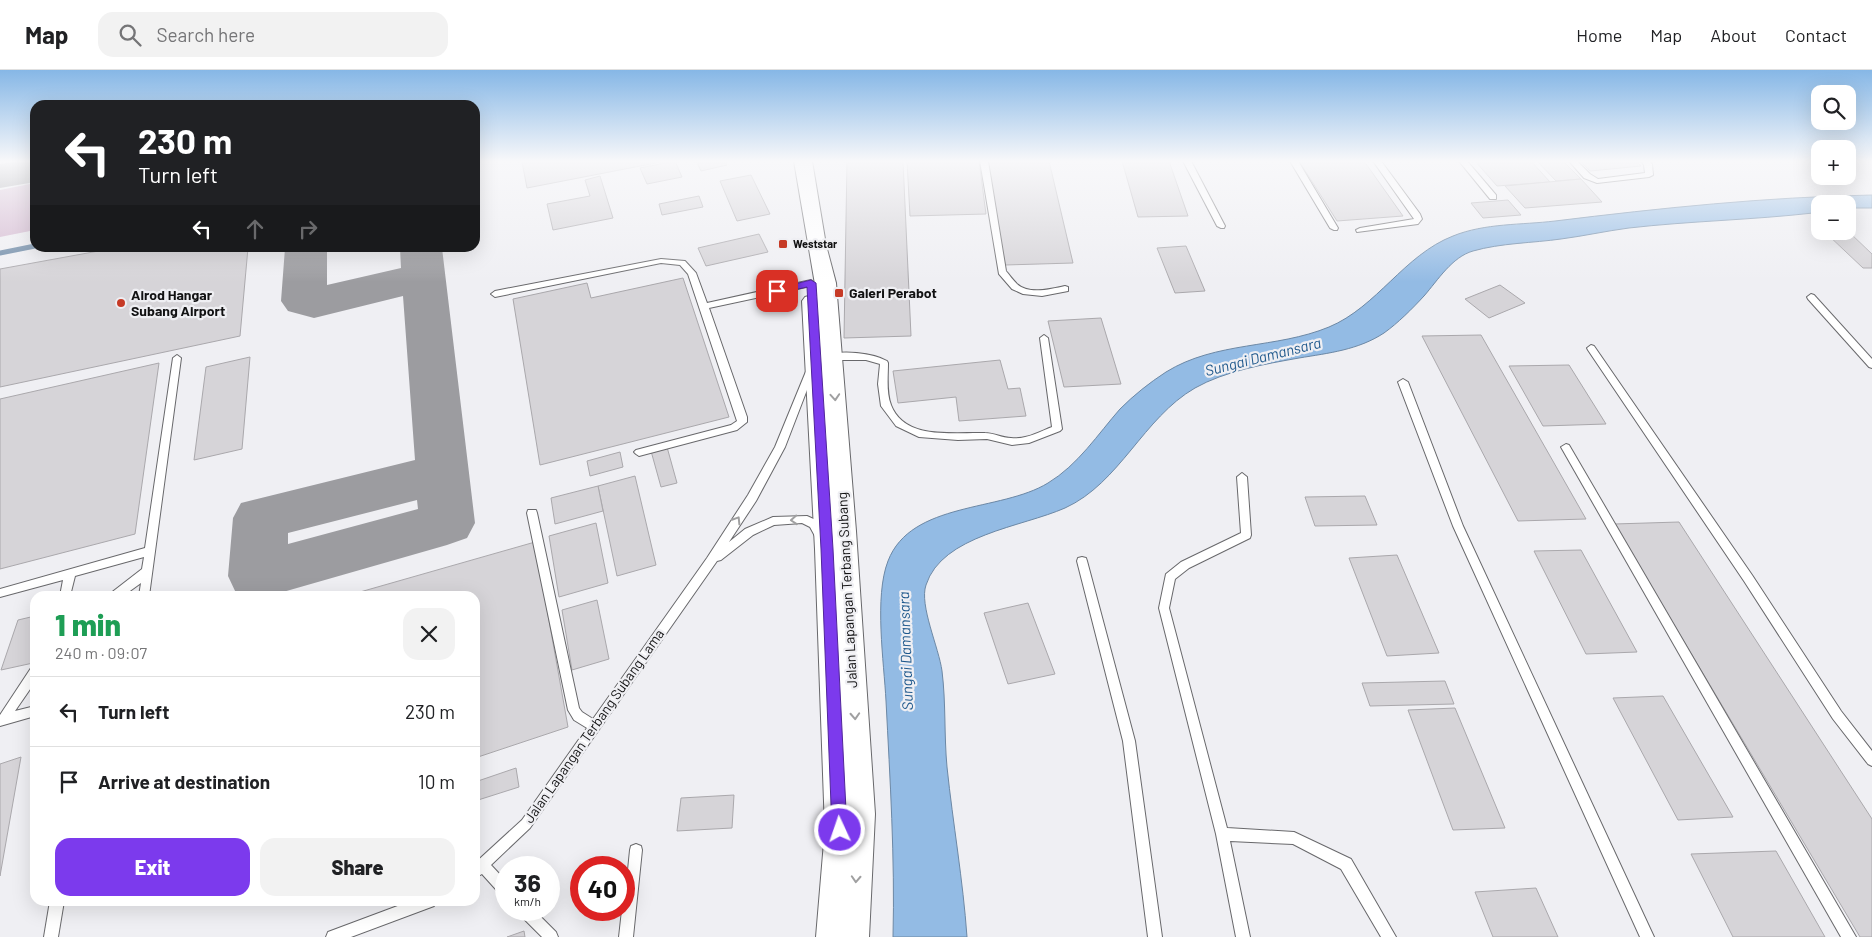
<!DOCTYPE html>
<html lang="en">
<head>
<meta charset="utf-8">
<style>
  :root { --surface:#fff; --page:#f2f2f2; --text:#202124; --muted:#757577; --line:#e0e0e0; --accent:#7c3aed }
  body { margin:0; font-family:Barlow,sans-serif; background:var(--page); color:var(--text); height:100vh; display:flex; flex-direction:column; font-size:19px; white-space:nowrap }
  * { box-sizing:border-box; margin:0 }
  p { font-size:16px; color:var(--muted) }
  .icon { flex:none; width:28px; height:28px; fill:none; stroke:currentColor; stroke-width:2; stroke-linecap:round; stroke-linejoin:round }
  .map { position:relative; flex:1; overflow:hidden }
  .sheet { position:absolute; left:30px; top:521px; width:450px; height:315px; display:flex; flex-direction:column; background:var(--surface); border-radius:15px; box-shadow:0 5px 20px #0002 }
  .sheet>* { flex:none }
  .banner { position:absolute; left:30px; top:30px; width:450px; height:152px; border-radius:15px; box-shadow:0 5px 20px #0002; background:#202124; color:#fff; overflow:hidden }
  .buttons { position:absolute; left:1811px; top:15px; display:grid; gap:10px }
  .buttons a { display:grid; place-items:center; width:45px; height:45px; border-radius:10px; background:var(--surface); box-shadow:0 5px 20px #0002; font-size:25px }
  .speed { position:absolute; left:495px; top:786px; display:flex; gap:10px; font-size:25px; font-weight:700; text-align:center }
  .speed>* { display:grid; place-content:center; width:65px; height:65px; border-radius:50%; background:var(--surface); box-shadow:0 5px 20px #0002; line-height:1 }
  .speed small { font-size:12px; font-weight:400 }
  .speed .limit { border:8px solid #d22; background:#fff; color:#111 }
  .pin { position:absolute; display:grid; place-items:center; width:42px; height:42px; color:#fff; margin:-21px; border-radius:10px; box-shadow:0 2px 8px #0006 }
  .me { position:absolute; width:55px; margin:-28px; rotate:357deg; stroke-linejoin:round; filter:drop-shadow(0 0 4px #0008) }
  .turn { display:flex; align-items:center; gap:18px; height:105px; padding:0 25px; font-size:22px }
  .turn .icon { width:65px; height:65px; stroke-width:2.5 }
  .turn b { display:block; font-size:35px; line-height:42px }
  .lanes { display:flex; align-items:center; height:48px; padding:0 25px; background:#0003; justify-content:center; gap:25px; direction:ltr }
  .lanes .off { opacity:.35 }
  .round { display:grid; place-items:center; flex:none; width:52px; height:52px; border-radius:15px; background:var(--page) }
  .headline { display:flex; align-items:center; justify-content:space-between; height:85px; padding:0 25px }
  h1 { font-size:30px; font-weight:800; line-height:38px; color:#1e9e55 }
  .cta { display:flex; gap:10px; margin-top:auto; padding:10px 25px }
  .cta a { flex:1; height:58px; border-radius:15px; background:var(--accent); color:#fff; font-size:20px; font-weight:800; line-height:58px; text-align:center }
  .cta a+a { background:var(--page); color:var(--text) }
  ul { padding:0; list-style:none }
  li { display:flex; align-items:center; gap:15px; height:70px; padding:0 25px; border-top:1px solid var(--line) }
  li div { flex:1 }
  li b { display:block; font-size:19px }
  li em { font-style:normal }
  header { display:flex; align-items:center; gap:30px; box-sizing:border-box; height:70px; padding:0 25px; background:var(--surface); border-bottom:1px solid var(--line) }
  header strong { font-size:24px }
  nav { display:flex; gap:28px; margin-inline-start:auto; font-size:18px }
  .search { width:350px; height:45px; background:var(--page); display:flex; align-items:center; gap:12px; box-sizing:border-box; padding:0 18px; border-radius:15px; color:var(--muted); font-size:19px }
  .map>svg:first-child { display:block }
</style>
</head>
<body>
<header>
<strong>Map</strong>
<div class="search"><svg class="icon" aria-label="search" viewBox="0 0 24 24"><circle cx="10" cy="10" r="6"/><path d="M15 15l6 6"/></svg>Search here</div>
<nav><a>Home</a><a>Map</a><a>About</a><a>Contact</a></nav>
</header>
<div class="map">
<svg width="1872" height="867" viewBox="0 0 1872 867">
  <rect width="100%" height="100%" fill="#efeff3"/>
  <polygon fill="#d4b8d0" points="35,113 35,160 0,167 0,120"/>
  <path fill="#93bbe4" stroke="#6c88a5" d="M 1872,125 L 1872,138 L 1848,138 L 1848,134 L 1820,134 L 1820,142 L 1813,143 C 1752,150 1690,151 1629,158 C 1606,161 1584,166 1561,169 C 1533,173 1501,173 1473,181 C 1452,187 1438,210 1424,226 C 1412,239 1398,253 1384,263 C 1358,280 1329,283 1299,288 C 1265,294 1225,301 1195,318 C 1143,348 1120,413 1065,438 C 1022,457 942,465 926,515 C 919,535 939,578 942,601 C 946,633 944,665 947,697 C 953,754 963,810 967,867 L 893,867 C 895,788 890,709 886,631 C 884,592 874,527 888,491 C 911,431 1001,442 1048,413 C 1078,395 1098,364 1120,339 C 1134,325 1149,313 1166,302 C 1216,271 1276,279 1329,257 C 1377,237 1404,185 1453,166 C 1485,153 1522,155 1555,151 C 1661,138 1766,127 1872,125 Z"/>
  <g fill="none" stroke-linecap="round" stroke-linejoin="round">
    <polyline stroke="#6c88a5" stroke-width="5" points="0,183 35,176"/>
    <g fill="#9c9ca0" fill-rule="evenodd">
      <polygon points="17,91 35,91 35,112 0,118 0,94"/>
      <path d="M 285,178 L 327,178 L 327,215 L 401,198 L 400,178 L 442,178 L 475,453 L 467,468 L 447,475 L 269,526 L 247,526 L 236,523 L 228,506 L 233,448 L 241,433 L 415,390 L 403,226 L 314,248 L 288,241 L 281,231 ZM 417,430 L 418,439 L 288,474 L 288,463 Z"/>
    </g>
  </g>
  <g fill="#d6d4d8" stroke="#aaa8ac">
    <polygon points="529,91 666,91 527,118 522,92"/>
    <polygon points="675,91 682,107 647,114 640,98"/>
    <polygon points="696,91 725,91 727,95 701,101"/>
    <polygon points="847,91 903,91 911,266 844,268"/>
    <polygon points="907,91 979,91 986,144 910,146"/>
    <polygon points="988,91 1049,91 1073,193 1005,195"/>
    <polygon points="1122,91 1169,91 1188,146 1138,147"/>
    <polygon points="1299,91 1364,91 1403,146 1337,151"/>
    <polygon points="1475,91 1531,91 1550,112 1497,116"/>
    <polygon points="1537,91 1563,91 1581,109 1556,111"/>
    <polygon points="1580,91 1636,91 1641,96 1590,101"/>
    <polygon points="751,105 770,144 737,151 720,111"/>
    <polygon points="600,106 613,148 553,160 547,134 590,126 585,110"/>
    <polygon points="1581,109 1602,132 1525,138 1505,116"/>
    <polygon points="699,126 703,137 662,145 659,134"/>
    <polygon points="1508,130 1521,145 1483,148 1471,133"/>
    <polygon points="1850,163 1872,184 1872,198 1863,198 1827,164"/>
    <polygon points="759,164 768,182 706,196 698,178"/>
    <polygon points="1186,176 1205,221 1175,223 1157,178"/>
    <polygon points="115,178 248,178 240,266 0,317 0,199"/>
    <polygon points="683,208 729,347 540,395 513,229 587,213 591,228"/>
    <polygon points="1500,215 1525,233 1489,248 1465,229"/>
    <polygon points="1101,248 1121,314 1064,317 1048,251"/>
    <polygon points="1481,265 1586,449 1518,451 1422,266"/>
    <polygon points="250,287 242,379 194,390 206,297"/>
    <polygon points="1000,290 1008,319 1020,318 1026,346 959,351 956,327 898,333 893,301"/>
    <polygon points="159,293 135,464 0,499 0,329"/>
    <polygon points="1569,295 1606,354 1543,356 1509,296"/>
    <polygon points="667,377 677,413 661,417 651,381"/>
    <polygon points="620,382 623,397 590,406 587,391"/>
    <polygon points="635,406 656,495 617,506 598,416"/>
    <polygon points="598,416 603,441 555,454 551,428"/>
    <polygon points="1365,426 1377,455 1315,456 1305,427"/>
    <polygon points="1679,452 1872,749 1872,867 1860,867 1614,454"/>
    <polygon points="596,453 608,513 559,527 549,466"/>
    <polygon points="535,472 568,657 475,688 475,526 346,526"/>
    <polygon points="1581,480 1637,582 1586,584 1534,481"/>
    <polygon points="1397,485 1439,583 1387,586 1349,488"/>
    <polygon points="597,530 609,589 572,600 562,540"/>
    <polygon points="1028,533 1055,604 1008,614 984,543"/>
    <polygon points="35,546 33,593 1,600 18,550"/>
    <polygon points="1445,611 1454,634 1370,636 1362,613"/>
    <polygon points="1663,626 1733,747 1678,750 1613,628"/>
    <polygon points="1455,638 1505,758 1453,760 1408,640"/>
    <polygon points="21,687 0,806 0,694"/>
    <polygon points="516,698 519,717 475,731 475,712"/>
    <polygon points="734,725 732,758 677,761 681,728"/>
    <polygon points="1776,781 1825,867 1733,867 1691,784"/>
    <polygon points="1536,818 1558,867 1493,867 1475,822"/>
    <polygon points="524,861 525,867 507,867"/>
  </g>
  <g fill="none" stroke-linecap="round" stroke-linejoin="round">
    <g stroke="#68686b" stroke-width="2">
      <g id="service">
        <path d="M 980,91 L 988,91 L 1006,201 C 1010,206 1013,210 1017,214 C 1029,225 1051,219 1065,216 L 1068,217 L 1068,221 L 1042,226 L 1023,224 L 1012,219 L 999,204 Z"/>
        <polygon points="1183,91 1191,91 1225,156 1224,158 1221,158 1217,156"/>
        <polygon points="1290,91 1298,91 1338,158 1337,160 1334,160 1330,158"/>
        <polygon points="1373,91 1381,91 1420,144 1422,149 1418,154 1357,162 1356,160 1360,158 1414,149"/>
        <polygon points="1459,91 1467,91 1496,125 1496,129 1490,129"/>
        <polygon points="1569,91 1577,91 1590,104 1598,109 1645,103 1644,95 1641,91 1649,91 1652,94 1653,105 1649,107 1597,113 1584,108"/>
        <polygon points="661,189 685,191 696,203 707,233 811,210 815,213 811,216 709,238 747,347 747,352 737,360 639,386 636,384 634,382 636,380 731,355 737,351 688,204 680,195 661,193 495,227 491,224 495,221"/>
        <polygon points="1811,224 1814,225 1872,289 1872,298 1869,297 1808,229 1807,227"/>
        <path d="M 1044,265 L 1048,268 L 1062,359 L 1060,361 L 1029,373 L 1012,375 L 987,369 L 958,370 L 919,367 L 896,356 L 881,336 L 878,314 L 880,294 L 866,290 L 832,290 L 828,287 C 838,278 875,284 887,291 L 888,293 C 888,306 886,323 891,335 C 905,371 955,362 985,363 C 994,363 1002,368 1011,368 C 1025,370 1039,362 1052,357 L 1040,268 Z"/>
        <polygon points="1591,275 1594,276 1752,505 1841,641 1872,681 1872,696 1868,694 1833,649 1744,511 1588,280 1587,278"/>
        <polygon points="177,285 181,288 149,526 139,526 141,513 123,526 110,526 111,523 142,499 144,487 75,506 70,526 60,526 63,510 0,527 0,519 145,478 173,288"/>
        <polygon points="811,296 815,299 785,377 756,431 729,472 745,459 773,447 807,446 818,451 825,465 824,468 816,468 810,457 802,453 774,455 753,465 721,490 717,491 530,758 491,795 506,811 506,826 501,825 482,804 475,808 475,793 522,750 587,658 574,650 568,640 527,443 528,440 536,440 537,443 579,638 582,642 593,649 707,488 748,425 775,377 807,299"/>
        <polygon points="1403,309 1408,312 1463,456 1654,867 1640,867 1453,456 1398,312"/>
        <polygon points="1566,374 1569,375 1856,867 1841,867 1561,377"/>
        <polygon points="1242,403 1247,407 1251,465 1250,468 1189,498 1175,509 1169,538 1227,758 1294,762 1351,789 1396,867 1381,867 1341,799 1293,774 1230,771 1250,867 1236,867 1216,764 1159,538 1166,504 1181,492 1241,463 1237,407"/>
        <polygon points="1082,487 1086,488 1087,491 1135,671 1162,867 1148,867 1123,671 1077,491 1078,488"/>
        <polygon points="35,597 35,612 15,641 35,636 35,646 0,656 0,645 31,598"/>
        <polygon points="636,774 641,776 642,780 633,867 619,867 622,840 624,840 630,780 631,776"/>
        <polygon points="50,831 64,831 58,867 44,867"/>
        <polygon points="411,831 436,831 434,836 351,867 326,867 328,862"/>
        <polygon points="518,840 534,840 556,862 558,867 542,867 520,845"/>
      </g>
    </g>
    <g stroke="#68686b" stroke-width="2">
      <polygon id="tertiary" points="794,91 812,91 826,175 836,213 856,461 875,744 869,867 816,867 825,760 815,479 802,231 805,227 812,225 817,226"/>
    </g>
    <use href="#service" fill="#fff" fill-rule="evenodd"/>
    <use href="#tertiary" fill="#fff" fill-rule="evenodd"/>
  </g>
  <defs><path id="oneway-chevron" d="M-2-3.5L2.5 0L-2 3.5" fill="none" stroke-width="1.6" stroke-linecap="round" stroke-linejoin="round" transform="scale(1.25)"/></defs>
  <g stroke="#a0a0a1">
    <use href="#oneway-chevron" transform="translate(835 327) rotate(86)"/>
    <use href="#oneway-chevron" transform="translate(737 450) rotate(-58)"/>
    <use href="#oneway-chevron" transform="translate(794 450) rotate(176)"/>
    <use href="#oneway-chevron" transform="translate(855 646) rotate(87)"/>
    <use href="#oneway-chevron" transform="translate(856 809) rotate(93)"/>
  </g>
  <linearGradient id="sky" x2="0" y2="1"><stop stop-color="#86b7e6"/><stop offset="0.43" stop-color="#f8f8fa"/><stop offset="1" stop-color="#f8f8fa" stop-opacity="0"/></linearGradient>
  <rect width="1872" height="212" fill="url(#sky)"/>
  <polygon fill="#7c3aed" stroke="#51269a" points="811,210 816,213 833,479 847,760 845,765 840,767 835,765 832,760 821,479 807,217 777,224 772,221 774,219"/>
  <g fill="#c63a26" stroke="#efeff3" stroke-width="2">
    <rect x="778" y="169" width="10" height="10" rx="2.5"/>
    <rect x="834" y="218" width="10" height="10" rx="2.5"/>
    <circle cx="121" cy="233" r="5"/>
  </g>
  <g text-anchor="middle" stroke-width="4.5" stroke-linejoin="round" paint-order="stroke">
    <g font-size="11" font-weight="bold" fill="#121213" stroke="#efeff3" text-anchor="start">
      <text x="793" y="178">Weststar</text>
    </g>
    <g font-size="14" font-weight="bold" fill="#121213" stroke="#efeff3" text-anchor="start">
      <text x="849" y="228">Galeri Perabot</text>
      <text x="131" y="230">Airod Hangar<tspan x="131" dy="16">Subang Airport</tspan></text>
    </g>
    <g font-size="14" fill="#121213" stroke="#efeff3">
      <text transform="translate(847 520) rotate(-93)" y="5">Jalan Lapangan Terbang Subang</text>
      <text transform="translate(594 656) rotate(-55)" y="5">Jalan Lapangan Terbang Subang Lama</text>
    </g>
    <g font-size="15" font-style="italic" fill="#1e588c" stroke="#efeff3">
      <text transform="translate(1263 287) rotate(-14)" y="5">Sungai Damansara</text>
      <text transform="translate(906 581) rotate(-92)" y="5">Sungai Damansara</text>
    </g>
  </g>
</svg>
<div class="buttons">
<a><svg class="icon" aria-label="search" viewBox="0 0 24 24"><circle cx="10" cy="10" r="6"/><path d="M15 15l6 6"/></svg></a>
<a>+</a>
<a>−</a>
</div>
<div class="speed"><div>36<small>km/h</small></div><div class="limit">40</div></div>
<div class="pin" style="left:777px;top:221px;background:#d93025"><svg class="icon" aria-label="arrive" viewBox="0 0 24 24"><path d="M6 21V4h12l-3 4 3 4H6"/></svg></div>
<svg class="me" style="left:840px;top:760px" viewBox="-20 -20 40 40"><circle r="17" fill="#7c3aed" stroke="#fff" stroke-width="3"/><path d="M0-11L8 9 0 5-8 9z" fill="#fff"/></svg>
<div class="banner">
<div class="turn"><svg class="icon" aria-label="left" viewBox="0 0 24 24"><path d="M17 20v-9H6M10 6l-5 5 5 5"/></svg><div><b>230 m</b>Turn left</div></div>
<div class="lanes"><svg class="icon" aria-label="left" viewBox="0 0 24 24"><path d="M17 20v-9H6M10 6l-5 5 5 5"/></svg><svg class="icon off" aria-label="ahead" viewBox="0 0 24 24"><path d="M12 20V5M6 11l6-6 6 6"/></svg><svg class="icon off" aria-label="right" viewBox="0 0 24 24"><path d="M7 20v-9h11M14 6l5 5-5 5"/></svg></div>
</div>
<section class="sheet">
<div class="headline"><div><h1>1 min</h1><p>240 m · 09:07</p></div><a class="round"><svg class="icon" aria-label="close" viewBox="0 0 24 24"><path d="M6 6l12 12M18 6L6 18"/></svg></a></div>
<ul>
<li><svg class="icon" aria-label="left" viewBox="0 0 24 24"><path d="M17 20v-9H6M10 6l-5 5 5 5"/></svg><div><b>Turn left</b></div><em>230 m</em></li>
<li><svg class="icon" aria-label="arrive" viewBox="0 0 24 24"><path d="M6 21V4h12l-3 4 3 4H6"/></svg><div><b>Arrive at destination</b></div><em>10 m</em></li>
</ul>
<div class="cta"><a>Exit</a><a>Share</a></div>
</section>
</div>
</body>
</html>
